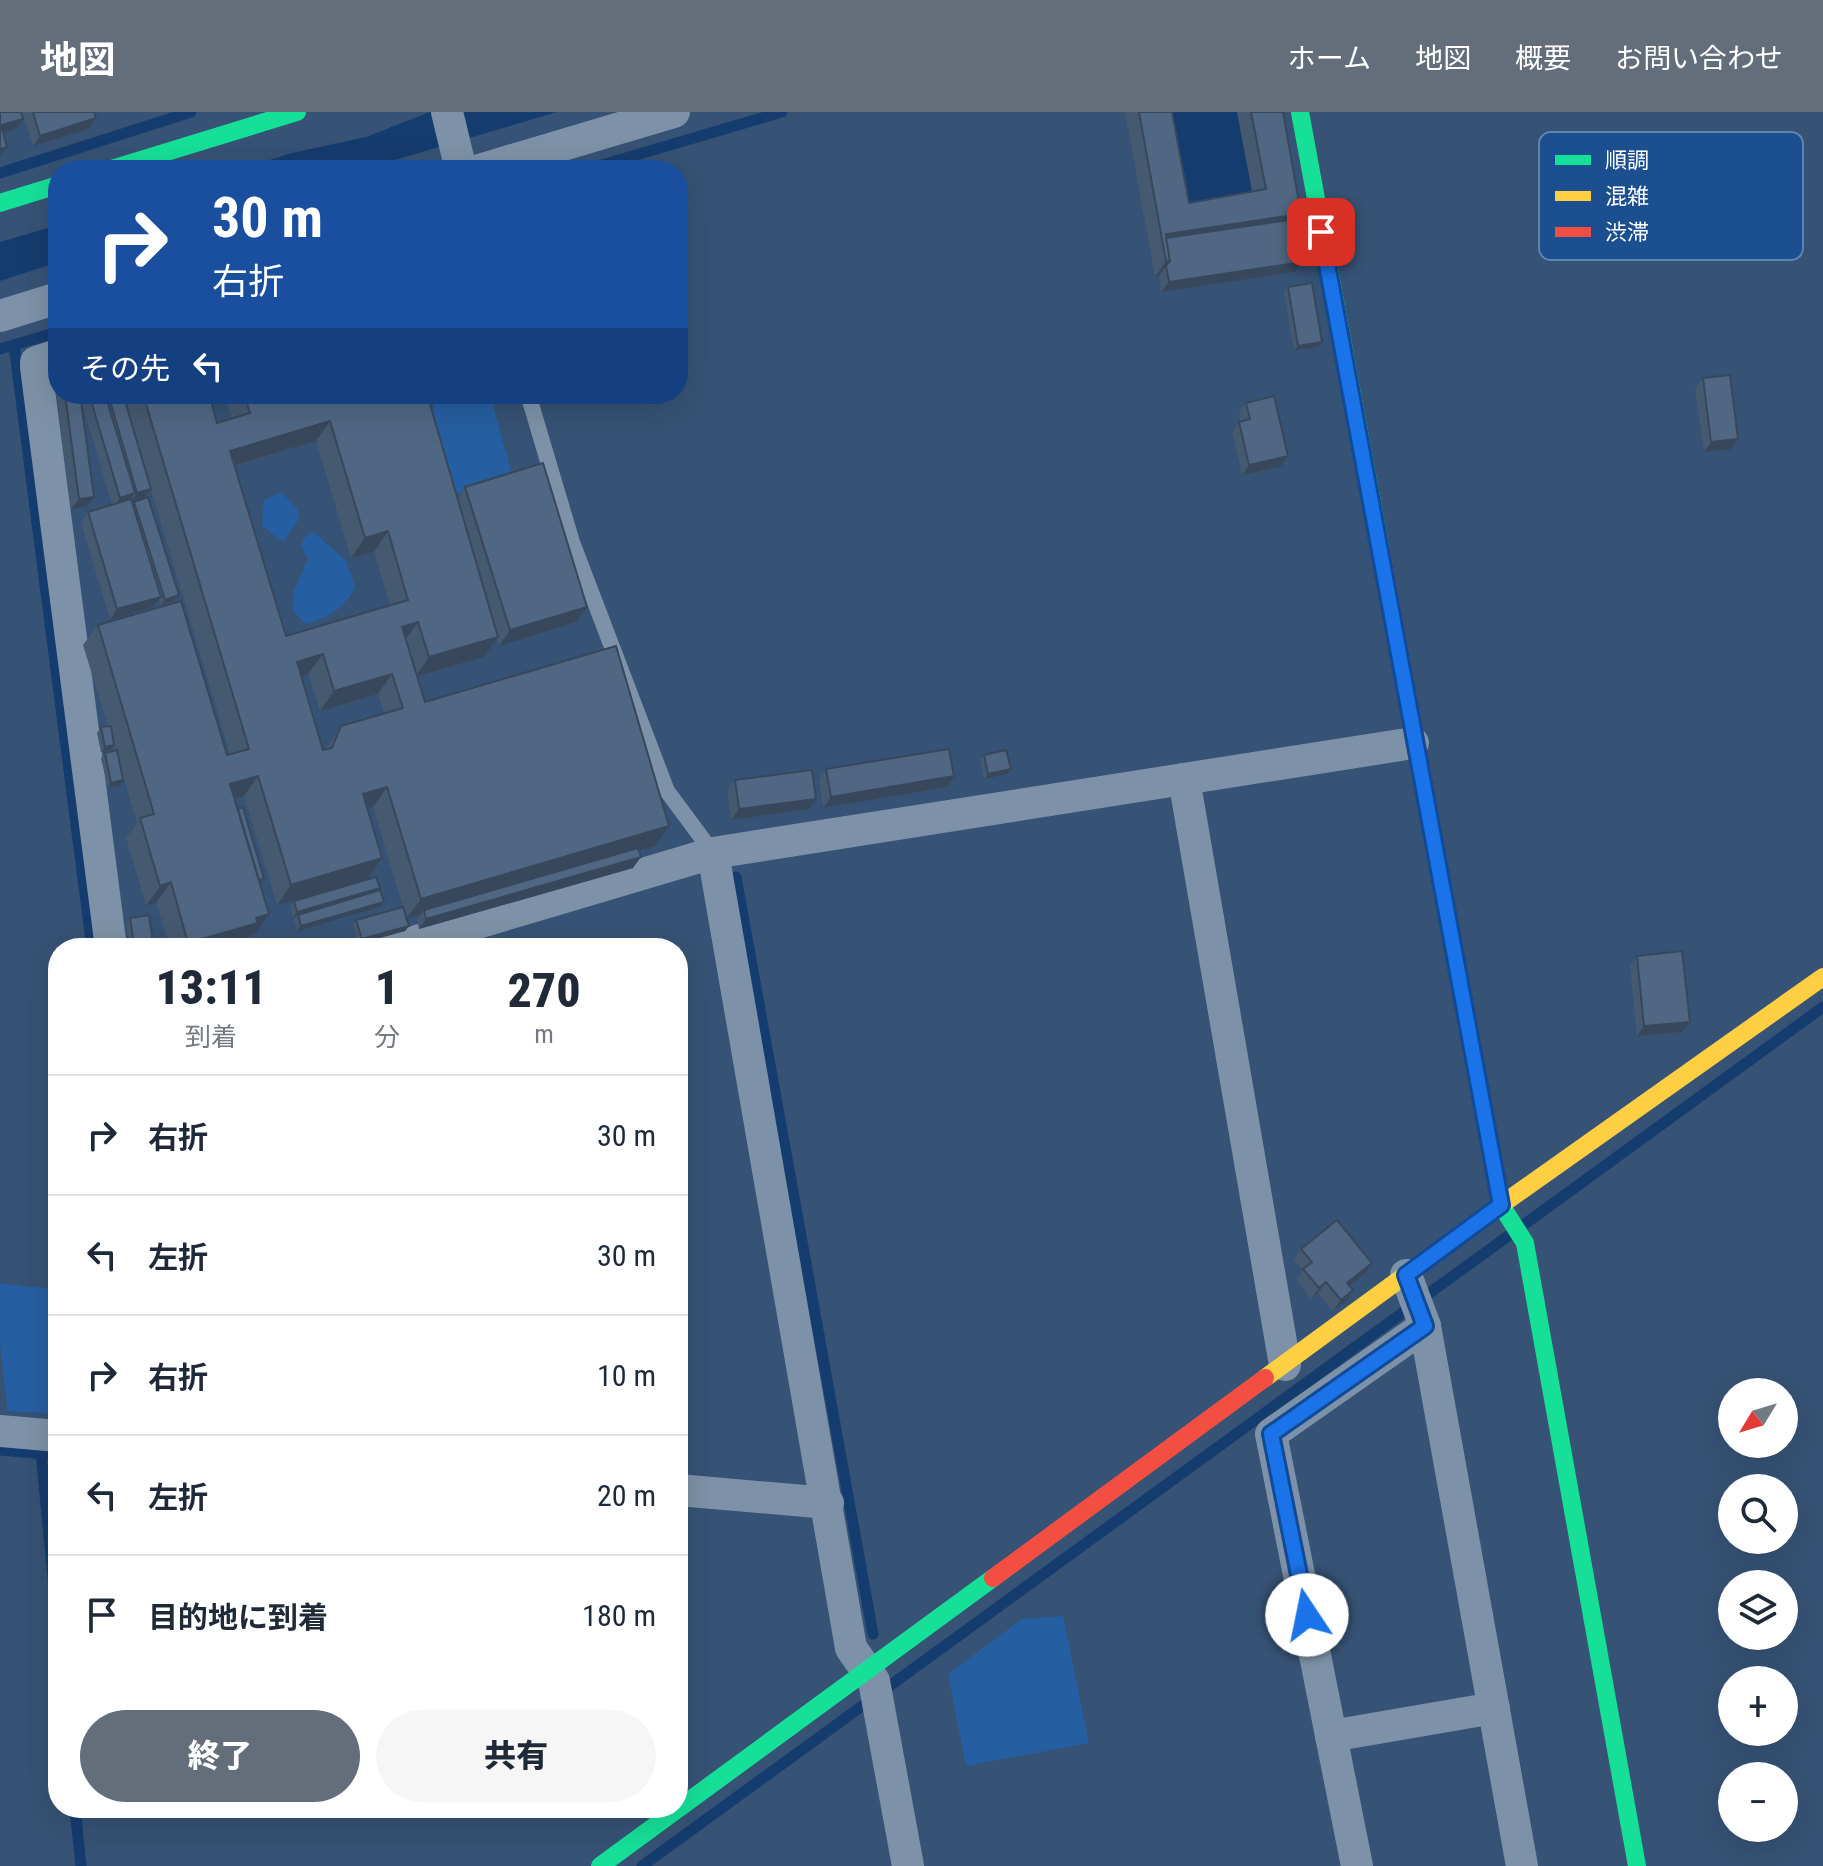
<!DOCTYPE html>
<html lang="ja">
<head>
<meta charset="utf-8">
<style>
  :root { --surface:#fff; --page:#f6f6f7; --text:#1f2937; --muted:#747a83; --line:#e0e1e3; --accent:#646e7b }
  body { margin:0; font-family:"Roboto Condensed","Noto Sans JP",sans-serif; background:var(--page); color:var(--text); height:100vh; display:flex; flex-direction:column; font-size:30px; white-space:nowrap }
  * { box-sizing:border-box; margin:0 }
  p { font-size:26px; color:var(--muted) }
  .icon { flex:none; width:44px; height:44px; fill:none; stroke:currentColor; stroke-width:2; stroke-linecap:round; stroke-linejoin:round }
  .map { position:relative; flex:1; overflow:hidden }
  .drawer { position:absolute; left:48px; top:826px; width:640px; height:880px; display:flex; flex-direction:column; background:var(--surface); border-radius:32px; box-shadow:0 8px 32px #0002 }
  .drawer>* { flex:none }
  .banner { position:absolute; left:48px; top:48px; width:640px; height:244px; border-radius:32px; box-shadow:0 8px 32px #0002; background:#1a4fa0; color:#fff; overflow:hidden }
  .needle { width:52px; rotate:232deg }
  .controls { position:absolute; left:1718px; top:1266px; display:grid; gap:16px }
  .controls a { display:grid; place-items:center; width:80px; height:80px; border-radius:50%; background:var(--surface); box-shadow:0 8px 32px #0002; font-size:40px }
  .pin { position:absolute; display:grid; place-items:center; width:68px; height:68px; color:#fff; margin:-34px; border-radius:16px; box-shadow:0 4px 12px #0006 }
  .me { position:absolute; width:88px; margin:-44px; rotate:349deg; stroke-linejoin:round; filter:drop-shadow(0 0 6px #0008) }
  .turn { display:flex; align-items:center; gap:28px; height:168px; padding:0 32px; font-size:36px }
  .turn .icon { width:104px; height:104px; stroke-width:2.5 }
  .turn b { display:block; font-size:56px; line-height:68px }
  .then { display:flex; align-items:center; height:76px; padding:0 32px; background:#0003; gap:16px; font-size:30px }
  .eta { display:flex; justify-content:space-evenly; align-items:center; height:136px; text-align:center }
  .eta b { font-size:48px; font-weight:800; line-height:56px }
  .primary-button { display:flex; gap:16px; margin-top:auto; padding:16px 32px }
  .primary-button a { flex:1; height:92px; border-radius:48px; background:var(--accent); color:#fff; font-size:32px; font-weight:800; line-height:92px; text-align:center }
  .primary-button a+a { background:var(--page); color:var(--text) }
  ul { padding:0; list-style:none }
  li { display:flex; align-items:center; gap:24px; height:120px; padding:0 32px; border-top:2px solid var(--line) }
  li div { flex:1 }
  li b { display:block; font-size:30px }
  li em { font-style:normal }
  header { display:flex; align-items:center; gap:48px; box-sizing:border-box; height:112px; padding:0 40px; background:var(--accent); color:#fff }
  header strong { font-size:38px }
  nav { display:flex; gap:44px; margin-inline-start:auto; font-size:28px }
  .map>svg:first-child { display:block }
</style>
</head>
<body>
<header>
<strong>地図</strong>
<nav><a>ホーム</a><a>地図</a><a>概要</a><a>お問い合わせ</a></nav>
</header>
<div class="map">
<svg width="1823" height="1754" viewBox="0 0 1823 1754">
  <rect width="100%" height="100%" fill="#365274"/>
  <g fill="#265fa1">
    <polygon points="456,282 490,282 513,366 450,383 426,299 435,296 433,289"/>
    <polygon points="281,380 297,396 299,407 283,430 262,414 264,388"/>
    <path d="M 314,420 L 346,449 L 355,475 C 344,497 329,505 306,512 L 293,500 L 294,479 L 308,447 L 301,434 L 305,425 Z"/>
    <polygon points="0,1172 58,1177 58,1302 8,1299 0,1232"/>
    <polygon points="1063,1504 1089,1631 966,1654 948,1562 1022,1507"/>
  </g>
  <g fill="#153c6e">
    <polygon points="430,0 557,0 361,58 237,58 292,41 366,25"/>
    <polygon points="1158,0 1237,0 1255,92 1178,107"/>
    <polygon points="58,113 58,150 0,169 0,130"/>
  </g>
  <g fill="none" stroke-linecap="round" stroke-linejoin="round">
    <g stroke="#153c6e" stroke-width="11">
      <polyline points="585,58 782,0"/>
      <polyline points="0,61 191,0"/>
      <polyline points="14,233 92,836"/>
      <polyline points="0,237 58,220"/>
      <polyline points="736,765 873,1522"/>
      <polyline points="1522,1114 1823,895"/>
      <polyline points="0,1338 58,1343"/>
      <polyline points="41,1341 58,1517"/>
      <polyline points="75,1696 81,1754"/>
      <polyline points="642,1754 1508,1124"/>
    </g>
    <polyline stroke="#7d92a8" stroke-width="16" points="528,282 572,430 667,679 713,741"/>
    <g stroke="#7d92a8" stroke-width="32">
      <polyline points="447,0 461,58"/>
      <polyline points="479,58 674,0"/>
      <polyline points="0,204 58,186"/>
      <polyline points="58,243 36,250 36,255 111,836"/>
      <polyline points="1184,667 1285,1253"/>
      <polyline points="713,741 851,1536 874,1569 908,1754"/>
      <polyline points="393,836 713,741 1413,631"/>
      <polyline points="1406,1163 1425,1214 1522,1754"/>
      <polyline points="0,1319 58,1324"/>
      <polyline points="678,1378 828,1391"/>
      <polyline points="1331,1624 1494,1596"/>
      <polyline points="1357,1754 1271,1322 1425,1214"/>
    </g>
    <g stroke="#16e098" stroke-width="18">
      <polyline points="1300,0 1381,439"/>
      <polyline points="108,58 297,0"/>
      <polyline points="0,91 58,73"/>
      <polyline points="1488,1023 1501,1093 1525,1131 1637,1754"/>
      <polyline points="600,1754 993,1466"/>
    </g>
    <polyline stroke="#ffcf43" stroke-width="18" points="1265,1266 1501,1093 1823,865"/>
    <g stroke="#f24e42" stroke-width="18">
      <polyline points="1381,439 1488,1023"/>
      <polyline points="993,1466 1265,1266"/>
    </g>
  </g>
  <g fill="#455971" fill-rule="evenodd">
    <polygon points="22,0 94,0 96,6 89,17 33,34"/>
    <polygon points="1125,0 1172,0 1189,91 1252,79 1237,0 1283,0 1301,102 1296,108 1295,160 1161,180 1159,164 1155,165"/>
    <polygon points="1288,175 1322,230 1318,235 1294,239 1284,180"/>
    <polygon points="1703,266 1738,327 1731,337 1704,340 1695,277"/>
    <path d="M 58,276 L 58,282 L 123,282 L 124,284 L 125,282 L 209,282 L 217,311 L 232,307 L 224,282 L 438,282 L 430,293 L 458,386 L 465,375 L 576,510 L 499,534 L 497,527 L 484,545 L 417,565 L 425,590 L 655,734 L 639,739 L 633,756 L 419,817 L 417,808 L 420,803 L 407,807 L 409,814 L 405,819 L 358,832 L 353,813 L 356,808 L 403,795 L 373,695 L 367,697 L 382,746 L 368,767 L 277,793 L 244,684 L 235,687 L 269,802 L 255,822 L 248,825 L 244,831 L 227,836 L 170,836 L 156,791 L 146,794 L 126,726 L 137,711 L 123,664 L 123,668 L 120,674 L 108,676 L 101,646 L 105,641 L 115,639 L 114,634 L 111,638 L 101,640 L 97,621 L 101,615 L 108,614 L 83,533 L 98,513 L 227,643 L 230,642 L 151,377 L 144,387 L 179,483 L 175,488 L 161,493 L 159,487 L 153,495 L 110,508 L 81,411 L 88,400 L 112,393 L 82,291 L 94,385 L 86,395 L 71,397 L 56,279 ZM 316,329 L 351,446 L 374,440 L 390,493 L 286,524 L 235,354 ZM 308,562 L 320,599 L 378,582 L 384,601 L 341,614 L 325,638 L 323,638 L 301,565 Z"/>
    <polygon points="1246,291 1280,355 1242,363 1232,320 1240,309 1239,301"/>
    <polygon points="984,643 1011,657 1007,662 984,667 980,648"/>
    <polygon points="826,657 947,675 823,696 819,668"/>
    <polygon points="735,668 809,697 731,708 727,679"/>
    <polygon points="380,776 378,779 384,790 380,795 297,819 294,808 296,805 293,805 290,794 294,789"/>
    <polygon points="130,806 153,830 149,835 130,836 126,811"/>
    <polygon points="1637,844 1690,910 1682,920 1637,924 1630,854"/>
    <polygon points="1301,1137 1372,1151 1365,1161 1349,1174 1346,1189 1333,1199 1318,1181 1311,1187 1296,1168 1303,1158 1294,1148"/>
  </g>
  <g fill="#38485c">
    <polygon points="96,6 89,17 33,34 40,24"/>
    <polygon points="23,7 16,17 0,22 1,13"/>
    <polygon points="7,35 0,45 0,37"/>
    <polygon points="1301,102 1290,117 1164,136 1166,122"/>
    <polygon points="1166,149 1170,149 1159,164 1155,165"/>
    <polygon points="1303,150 1295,160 1161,180 1169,170"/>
    <polygon points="1322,230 1318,235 1294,239 1298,234"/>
    <polygon points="423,282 438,282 430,294"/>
    <polygon points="330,309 316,329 216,359 230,339"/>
    <polygon points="1738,327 1731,337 1704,340 1711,330"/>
    <polygon points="1288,344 1280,355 1242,363 1249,353"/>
    <polygon points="151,377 144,387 129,391 137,381"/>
    <polygon points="135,381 127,392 113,396 120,386"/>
    <polygon points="94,385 86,395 71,397 79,387"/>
    <polygon points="388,419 374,440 351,446 365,426"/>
    <polygon points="179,483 175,488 161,493 165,488"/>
    <polygon points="161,485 153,495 110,508 117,497"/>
    <polygon points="587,495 576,510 499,534 510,518"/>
    <polygon points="418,510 404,530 402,515"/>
    <polygon points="498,525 484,545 415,565 429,545"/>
    <polygon points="323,542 308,562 283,570 297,550"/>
    <polygon points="392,562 378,582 320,599 334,579"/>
    <polygon points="114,633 111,638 101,640 105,635"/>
    <polygon points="1011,657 1007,662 984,667 988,662"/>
    <polygon points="258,664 244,684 216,692 230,672"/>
    <polygon points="954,664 947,675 823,696 831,685"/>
    <polygon points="123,668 120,674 108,676 111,671"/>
    <polygon points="387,675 373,695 349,702 363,682"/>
    <polygon points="816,687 809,697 731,708 739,697"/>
    <polygon points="669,714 655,734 425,802 424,798 420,803 406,807 421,787"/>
    <polygon points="641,745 633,756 419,817 426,807"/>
    <polygon points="382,746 368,767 277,793 291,773"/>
    <polygon points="171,770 156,791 146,794 160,774"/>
    <polygon points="380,776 376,781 293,805 297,800"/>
    <polygon points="384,790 380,795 297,819 301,814"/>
    <polygon points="269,802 255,822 248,825 244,831 227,836 185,836 188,831"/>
    <polygon points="409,814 405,819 358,832 362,827"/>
    <polygon points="153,830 149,835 131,836 134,833"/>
    <polygon points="1690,910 1682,920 1637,924 1644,914"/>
    <polygon points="1372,1151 1365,1161 1340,1182 1347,1171"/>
    <polygon points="1326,1170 1318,1181 1311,1187 1319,1176"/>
    <polygon points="1353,1178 1346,1189 1333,1199 1341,1188"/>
  </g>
  <g fill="#506783" stroke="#38485c" stroke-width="2" fill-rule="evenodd">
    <polygon points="0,0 21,0 23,7 1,13 7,35 0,37"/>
    <polygon points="33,0 94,0 96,6 40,24"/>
    <polygon points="1139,0 1172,0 1189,91 1266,77 1251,0 1283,0 1301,102 1166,122 1170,149 1166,149"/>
    <polygon points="1296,107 1303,150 1169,170 1166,154 1170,149 1166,126"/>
    <polygon points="1312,171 1322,230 1298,234 1288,175"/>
    <polygon points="1730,263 1738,327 1711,330 1703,266"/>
    <polygon points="65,282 80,282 94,385 79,387"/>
    <polygon points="89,282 105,282 135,381 120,386"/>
    <polygon points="108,282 123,282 151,377 137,381"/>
    <path d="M 143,282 L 209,282 L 217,311 L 250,301 L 244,282 L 311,282 L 311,284 L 319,282 L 427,282 L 498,525 L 429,545 L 418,510 L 402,515 L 425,590 L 616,534 L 669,714 L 421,787 L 387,675 L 363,682 L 382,746 L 291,773 L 258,664 L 230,672 L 269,802 L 256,806 L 258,811 L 188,831 L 171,770 L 160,774 L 140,706 L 154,702 L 98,513 L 181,489 L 227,643 L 249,637 ZM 330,309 L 365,426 L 388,419 L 408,488 L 286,524 L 230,339 ZM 323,542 L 334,579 L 392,562 L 403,596 L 341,614 L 332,636 L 323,638 L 297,550 Z"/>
    <polygon points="1274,284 1288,344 1249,353 1239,310 1250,307 1246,291"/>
    <polygon points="543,351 587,495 510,518 465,375"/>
    <polygon points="148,385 179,483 165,488 134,390"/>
    <polygon points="131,387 161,485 117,497 88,400"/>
    <polygon points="111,614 114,633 105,635 101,615"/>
    <polygon points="949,637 954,664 831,685 826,657"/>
    <polygon points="117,638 123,668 111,671 105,641"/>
    <polygon points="1006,638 1011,657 988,662 984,643"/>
    <polygon points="812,658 816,687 739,697 735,668"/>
    <polygon points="243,695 264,767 259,768 238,697"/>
    <polygon points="638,736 641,745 426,807 424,798"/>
    <polygon points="376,765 380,776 297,800 294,789"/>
    <polygon points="380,778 384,790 301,814 298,803"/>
    <polygon points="403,795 409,814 362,827 356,808"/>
    <polygon points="149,803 153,830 134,833 130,806"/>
    <polygon points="1682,839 1690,910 1644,914 1637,844"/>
    <polygon points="1337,1108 1372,1151 1347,1171 1353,1178 1341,1188 1326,1170 1319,1176 1303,1157 1312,1150 1301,1137"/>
  </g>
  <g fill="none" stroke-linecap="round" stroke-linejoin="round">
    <g stroke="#114b97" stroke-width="20">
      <polyline id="route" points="1307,1503 1271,1322 1425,1214 1406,1163 1501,1093 1321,120"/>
    </g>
    <use href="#route" stroke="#1a73e8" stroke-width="14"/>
  </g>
  <rect x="1539" y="20" width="264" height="128" rx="12" fill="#1b4f8f" stroke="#5f84b1" stroke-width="2"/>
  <rect x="1555" y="43" width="36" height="10" fill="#16e098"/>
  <rect x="1555" y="79" width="36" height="10" fill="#ffcf43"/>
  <rect x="1555" y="115" width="36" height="10" fill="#f24e42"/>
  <g font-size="22" fill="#fff">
    <text x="1605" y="56">順調</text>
    <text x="1605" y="92">混雑</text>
    <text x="1605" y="128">渋滞</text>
  </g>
</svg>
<div class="controls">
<a><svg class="needle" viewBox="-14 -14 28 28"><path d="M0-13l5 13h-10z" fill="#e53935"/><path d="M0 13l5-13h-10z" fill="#747a83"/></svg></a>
<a><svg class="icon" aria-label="search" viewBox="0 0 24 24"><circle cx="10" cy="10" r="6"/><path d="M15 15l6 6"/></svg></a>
<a><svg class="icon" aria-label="layers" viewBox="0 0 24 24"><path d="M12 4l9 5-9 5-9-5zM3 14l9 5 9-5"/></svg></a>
<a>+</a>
<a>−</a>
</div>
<div class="pin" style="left:1321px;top:120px;background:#d93025"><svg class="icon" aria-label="arrive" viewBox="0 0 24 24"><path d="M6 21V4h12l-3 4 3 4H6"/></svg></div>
<svg class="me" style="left:1307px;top:1503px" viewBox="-20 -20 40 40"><circle r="19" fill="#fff"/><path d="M0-13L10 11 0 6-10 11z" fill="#1a73e8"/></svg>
<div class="banner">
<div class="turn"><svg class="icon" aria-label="right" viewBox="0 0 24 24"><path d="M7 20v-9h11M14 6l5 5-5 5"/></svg><div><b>30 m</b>右折</div></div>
<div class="then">その先<svg class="icon" aria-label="left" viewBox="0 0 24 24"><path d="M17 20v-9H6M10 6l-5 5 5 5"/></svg></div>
</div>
<section class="drawer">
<div class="eta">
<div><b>13:11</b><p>到着</p></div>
<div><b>1</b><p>分</p></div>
<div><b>270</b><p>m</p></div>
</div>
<ul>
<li><svg class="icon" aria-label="right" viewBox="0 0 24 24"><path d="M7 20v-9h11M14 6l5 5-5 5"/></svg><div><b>右折</b></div><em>30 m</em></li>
<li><svg class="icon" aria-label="left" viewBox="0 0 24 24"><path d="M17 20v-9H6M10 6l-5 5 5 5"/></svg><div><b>左折</b></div><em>30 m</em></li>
<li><svg class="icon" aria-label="right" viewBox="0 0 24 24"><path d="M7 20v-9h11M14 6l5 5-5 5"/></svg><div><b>右折</b></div><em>10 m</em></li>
<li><svg class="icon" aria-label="left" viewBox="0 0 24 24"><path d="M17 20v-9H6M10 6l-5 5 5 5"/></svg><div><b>左折</b></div><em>20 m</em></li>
<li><svg class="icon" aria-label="arrive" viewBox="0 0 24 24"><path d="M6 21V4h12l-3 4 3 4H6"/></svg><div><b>目的地に到着</b></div><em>180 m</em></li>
</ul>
<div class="primary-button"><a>終了</a><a>共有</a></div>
</section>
</div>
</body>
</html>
